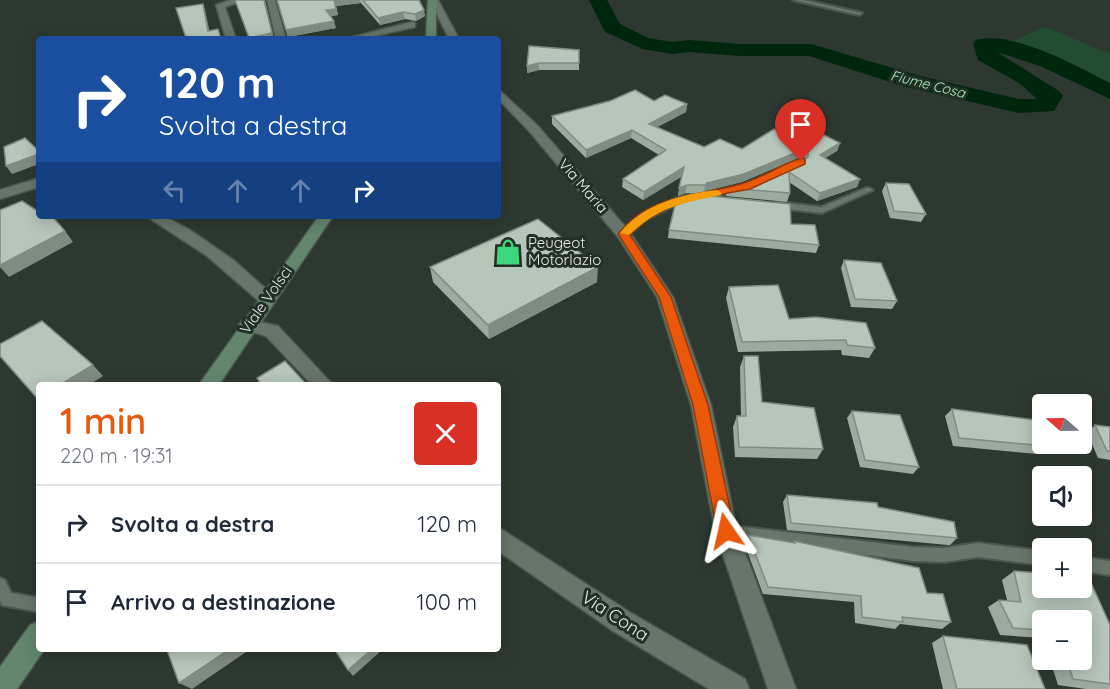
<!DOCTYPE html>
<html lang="it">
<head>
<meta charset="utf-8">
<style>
  :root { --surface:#fff; --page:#f2f2f3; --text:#1f2937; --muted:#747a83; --line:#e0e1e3; --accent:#ea580c }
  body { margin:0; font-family:Quicksand,sans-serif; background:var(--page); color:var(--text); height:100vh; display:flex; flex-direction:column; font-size:22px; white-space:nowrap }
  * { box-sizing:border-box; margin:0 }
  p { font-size:20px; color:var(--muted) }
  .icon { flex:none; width:33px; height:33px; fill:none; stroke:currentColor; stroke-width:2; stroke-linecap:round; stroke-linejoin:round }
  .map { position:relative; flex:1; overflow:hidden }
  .sheet { position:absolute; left:36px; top:382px; width:465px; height:270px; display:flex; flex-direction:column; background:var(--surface); border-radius:6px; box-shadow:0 3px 15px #0003 }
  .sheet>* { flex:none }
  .hud { position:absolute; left:36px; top:36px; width:465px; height:183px; border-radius:6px; box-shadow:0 3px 15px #0003; background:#1a4fa0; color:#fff; overflow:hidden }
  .needle { width:39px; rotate:290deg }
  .fabs { position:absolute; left:1032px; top:394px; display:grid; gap:12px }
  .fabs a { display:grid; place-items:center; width:60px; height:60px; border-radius:6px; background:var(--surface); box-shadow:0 3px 15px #0003; font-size:30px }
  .pin { position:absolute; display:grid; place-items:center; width:51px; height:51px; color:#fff; margin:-62px -26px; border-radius:50% 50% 50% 0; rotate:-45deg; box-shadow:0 0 6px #0007 }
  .pin .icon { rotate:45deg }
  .me { position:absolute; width:66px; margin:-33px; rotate:349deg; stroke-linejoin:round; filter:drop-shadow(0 0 4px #0008) }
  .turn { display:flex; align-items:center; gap:21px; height:126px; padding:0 24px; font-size:27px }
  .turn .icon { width:78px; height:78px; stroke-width:2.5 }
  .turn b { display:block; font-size:42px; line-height:51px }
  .lanes { display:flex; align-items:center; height:57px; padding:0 24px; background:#0003; justify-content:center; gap:30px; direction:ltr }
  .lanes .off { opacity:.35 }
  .round { display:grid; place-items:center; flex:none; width:63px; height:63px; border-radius:6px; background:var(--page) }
  .head { display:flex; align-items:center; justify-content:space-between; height:102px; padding:0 24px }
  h1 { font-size:36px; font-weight:600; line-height:45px; color:var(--accent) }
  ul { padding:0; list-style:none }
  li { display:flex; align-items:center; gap:18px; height:78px; padding:0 24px; border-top:2px solid var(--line) }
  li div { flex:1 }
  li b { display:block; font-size:22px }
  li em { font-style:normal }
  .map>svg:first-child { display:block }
</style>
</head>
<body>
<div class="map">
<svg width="1110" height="689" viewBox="0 0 1110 689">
  <rect width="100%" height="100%" fill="#2d3930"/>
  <polygon fill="#234d31" points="1045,27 1110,54 1110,87 1011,42"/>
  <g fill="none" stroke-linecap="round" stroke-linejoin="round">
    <path fill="#00260e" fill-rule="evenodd" d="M 589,0 L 607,0 L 620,24 L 648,38 L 672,42 L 689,40 L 739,44 L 811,44 L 920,76 L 1019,99 L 1037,99 L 1019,83 L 978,60 L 973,44 L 976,40 C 1013,30 1077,66 1110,83 L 1110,99 L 1040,66 L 997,52 L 1059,91 L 1063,96 L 1054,111 L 1019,113 L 906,87 L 809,56 L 739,56 L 689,52 L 672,54 L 643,49 L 605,32 Z"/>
    <g stroke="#4b564e" stroke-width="4">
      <g id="service">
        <polygon points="793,0 804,0 862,13 859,15"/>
        <polygon points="740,186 744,188 743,190 699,199 695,197 696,195"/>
        <polygon points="866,188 869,188 873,190 822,213 777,208 773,205 777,202 821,207"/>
        <polygon points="684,195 687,195 691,197 645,220 627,236 621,236 620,234 639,216"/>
        <polygon points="726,525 913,547 944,548 978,543 1042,551 1042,565 978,557 944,562 913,561 726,537 721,535 719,531 721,527"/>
        <polygon points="1082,557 1110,561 1110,575 1082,571"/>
        <polygon points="0,578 5,580 11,593 39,598 39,612 2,605 0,601"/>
      </g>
    </g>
    <g stroke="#4b564e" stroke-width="3">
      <g id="minor">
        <polygon points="230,0 246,0 225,7 236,39 226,39 216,5"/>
        <polygon points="267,0 275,0 286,39 276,39"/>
        <polygon points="412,22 415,23 415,27 362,39 344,39"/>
        <polygon points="39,178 39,187 0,199 0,190"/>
        <polygon points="146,216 164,216 190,230 232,259 272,294 274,298 272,302 260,302 207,256"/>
        <polygon points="248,319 278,326 334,386 313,386 266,336 242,329 239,325 242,321"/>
        <polygon points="498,527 631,613 745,679 749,689 709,689 613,631 498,551"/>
      </g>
    </g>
    <g stroke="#4b564e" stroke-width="3">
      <g id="tertiary">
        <polygon points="430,0 438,0 459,39 449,39"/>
        <polygon points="498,89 537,125 629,231 673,297 711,405 737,531 796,689 768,689 715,531 691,405 657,297 618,237 529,131 498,99"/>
      </g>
    </g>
    <g stroke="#4b564e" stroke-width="3">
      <g id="secondary">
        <polygon points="428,0 436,0 436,39 426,39"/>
        <polygon points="319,216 333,216 218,386 198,386"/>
        <polygon points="39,621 39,650 44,650 17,689 0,689 0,667 30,625"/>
      </g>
    </g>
    <use href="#service" fill="#67756a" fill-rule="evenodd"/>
    <use href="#minor" fill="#67756a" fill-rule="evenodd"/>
    <use href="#tertiary" fill="#67756a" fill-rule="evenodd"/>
    <use href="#secondary" fill="#63866d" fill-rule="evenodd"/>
  </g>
  <g fill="#9daaa0">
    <polygon points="277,0 419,0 425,16 416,21 405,19 380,25 361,3 336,6 338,15 330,16 336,28 288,37"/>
    <polygon points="579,50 579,70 539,70 527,73 527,66"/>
    <polygon points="610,101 654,101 687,104 686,112 657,127 704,147 742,149 803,144 840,143 837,151 825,158 860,179 857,187 817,201 789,182 790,193 787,202 726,196 728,188 752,182 806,158 801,157 742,182 705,191 704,194 685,193 678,196 682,176 643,200 622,187 623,179 659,155 631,138 586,158 552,124 552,116"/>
    <polygon points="886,183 926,214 921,222 890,218 882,191"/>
    <polygon points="791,224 819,245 816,253 668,238 669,230"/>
    <polygon points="844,260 897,301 892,309 851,307 841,268"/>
    <polygon points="430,267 597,282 489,339 433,282"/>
    <polygon points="729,287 789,319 875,348 869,358 842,355 841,350 738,352 726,298"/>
    <polygon points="744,356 762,402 823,449 817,459 735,457 733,427 737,416 741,416 740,367"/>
    <polygon points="952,409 1045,446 1037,454 953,446 945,416"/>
    <polygon points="852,411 919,467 913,474 860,467 847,418"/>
    <polygon points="1095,425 1110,427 1110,460 1098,458 1087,433"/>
    <polygon points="787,495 878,507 957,538 950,545 948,545 787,530 783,502"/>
    <polygon points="748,535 793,543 794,541 927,593 951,622 942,629 900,624 895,629 855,623 854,602 763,594 744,543"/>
    <polygon points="1014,571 1110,625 1110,689 1086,689 1058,685 1050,660 1082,660 1082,621 1042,621 1042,638 1000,635 988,607 999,600 1007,600 1002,580"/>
    <polygon points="943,636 1045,689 943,689 932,643"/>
  </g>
  <g fill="#808b82">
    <polygon points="264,0 265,0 274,39 249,39"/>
    <polygon points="334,0 360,0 361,3 336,6 338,15 328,17 326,10"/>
    <polygon points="203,4 205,10 211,38 208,31"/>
    <polygon points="424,10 425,16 416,21 415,14"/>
    <polygon points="403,12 405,19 380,25 378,18"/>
    <polygon points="334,21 336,28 288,37 286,30"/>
    <polygon points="539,63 539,70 527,73 527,66"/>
    <polygon points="687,104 686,112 648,132 649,124"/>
    <polygon points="632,130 631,138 586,158 586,150"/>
    <polygon points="840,143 837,151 817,163 820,155"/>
    <polygon points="804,149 801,157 742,182 705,191 704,194 705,185 707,183"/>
    <polygon points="39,154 39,164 12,174 6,166"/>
    <polygon points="684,167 683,176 643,200 644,192"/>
    <polygon points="860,179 857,187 817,201 820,193"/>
    <polygon points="687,185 685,193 678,196 679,188"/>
    <polygon points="65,231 73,242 9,277 0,267 0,265"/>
    <polygon points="598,267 597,282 489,339 488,325"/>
    <polygon points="93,365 103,376 87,386 58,386"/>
    <polygon points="228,650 249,650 192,689 179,683"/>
    <polygon points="371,650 382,650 353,676 348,670"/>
  </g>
  <g fill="#b7c6ba" stroke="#808b82" stroke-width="1.5">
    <polygon points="235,0 264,0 272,33 249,38"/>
    <polygon points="277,0 334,0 336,9 326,10 334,21 286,30"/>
    <polygon points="363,0 419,0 424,10 415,14 403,12 378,18"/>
    <polygon points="203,4 208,31 218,29 221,39 197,39 196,37 186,38 176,8"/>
    <polygon points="529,46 579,50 579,63 539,63 527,66"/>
    <polygon points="635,90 654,101 665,95 687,104 649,124 704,147 720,139 742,149 774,129 803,144 820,133 840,143 820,155 860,179 820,193 789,172 790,193 728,188 752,182 808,157 808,149 804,149 744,174 707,183 705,185 687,185 679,188 684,167 644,192 623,179 666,150 632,130 586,150 552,116 610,101"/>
    <polygon points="25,138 39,151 39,154 6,166 4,147"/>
    <polygon points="886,183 909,184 926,214 894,211"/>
    <polygon points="691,194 790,204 791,224 815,225 819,245 669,230 676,201"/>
    <polygon points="22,201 39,212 39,216 46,217 52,216 65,231 0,265 0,210"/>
    <polygon points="538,219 598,267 488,325 430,267"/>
    <polygon points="844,260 881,263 897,301 855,299"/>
    <polygon points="778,285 789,319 816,317 866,323 875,348 847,345 846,340 742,342 729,287"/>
    <polygon points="42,321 93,365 58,386 39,386 39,397 37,398 0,356 0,344"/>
    <polygon points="744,356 758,356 762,402 814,408 823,449 739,447 737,416 746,416"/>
    <polygon points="285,361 308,386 262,386 257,378"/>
    <polygon points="952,409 1035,420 1042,441 1042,444 1044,444 1045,446 959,438"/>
    <polygon points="852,411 900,415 919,467 865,460"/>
    <polygon points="1095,425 1110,427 1110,451 1107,451"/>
    <polygon points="787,495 877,503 878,507 954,522 957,538 791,523"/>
    <polygon points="748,535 795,543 794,541 919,568 927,593 943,594 951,622 902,617 903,622 862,617 861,596 768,587"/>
    <polygon points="1014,571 1042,573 1042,588 1082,588 1082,576 1088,576 1110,625 1110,684 1073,679 1067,660 1082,660 1082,621 1042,621 1042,630 1013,628 999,600 1021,602"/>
    <polygon points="943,636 1027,645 1045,689 957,689"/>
    <polygon points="167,650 228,650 179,683"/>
    <polygon points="335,650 371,650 348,670"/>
  </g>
  <path fill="#ea580c" stroke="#983908" stroke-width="1.5" d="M 801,158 L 805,159 L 805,164 L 750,189 L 689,200 L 668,208 L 646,220 L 630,235 L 671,297 L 708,405 L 735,531 L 732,537 L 726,539 L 720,537 L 717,531 L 693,405 L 659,297 L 618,234 C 651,193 696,197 741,184 C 762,178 780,165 801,158 Z"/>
  <path fill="#f59e0b" d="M 717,190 L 722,193 L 721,195 C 680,204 662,205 629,235 L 620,233 C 643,204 682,194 717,190 Z"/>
  <defs>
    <g id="shop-bare" transform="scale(2.07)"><path d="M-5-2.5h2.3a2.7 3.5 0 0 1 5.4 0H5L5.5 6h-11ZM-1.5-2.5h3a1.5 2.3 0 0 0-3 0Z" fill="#3fd77d" stroke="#232f26" stroke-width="2.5" paint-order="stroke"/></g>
  </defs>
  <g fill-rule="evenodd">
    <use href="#shop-bare" x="508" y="252"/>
  </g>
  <g text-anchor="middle" stroke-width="6" stroke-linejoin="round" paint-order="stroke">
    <g font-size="14" font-style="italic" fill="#a5f5bc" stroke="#232f26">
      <text transform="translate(928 84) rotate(14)" y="5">Fiume Cosa</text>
    </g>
    <g font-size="15" fill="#e5ede7" stroke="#232f26">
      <text transform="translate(583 186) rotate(49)" y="5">Via Maria</text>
      <text transform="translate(266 300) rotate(-55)" y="5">Viale Volsci</text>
    </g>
    <g font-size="15" fill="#e5ede7" stroke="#232f26" text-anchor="start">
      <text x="528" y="248">Peugeot<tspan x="528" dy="17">Motorlazio</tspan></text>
    </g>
    <g font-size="18" fill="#e5ede7" stroke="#232f26">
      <text transform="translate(615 616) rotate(33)" y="6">Via Cona</text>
    </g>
  </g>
</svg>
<div class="fabs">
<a><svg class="needle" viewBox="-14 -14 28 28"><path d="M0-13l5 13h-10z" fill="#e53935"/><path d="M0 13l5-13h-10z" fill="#747a83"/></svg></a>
<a><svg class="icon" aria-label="sound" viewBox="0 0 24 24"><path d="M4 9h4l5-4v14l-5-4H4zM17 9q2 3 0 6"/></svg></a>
<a>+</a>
<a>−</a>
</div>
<div class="pin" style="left:801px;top:161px;background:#d93025"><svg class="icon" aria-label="arrive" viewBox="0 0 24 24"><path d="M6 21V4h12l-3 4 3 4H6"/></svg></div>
<svg class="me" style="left:726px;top:531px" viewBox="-20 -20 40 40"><path d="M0-17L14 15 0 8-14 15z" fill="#ea580c" stroke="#fff" stroke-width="4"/></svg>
<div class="hud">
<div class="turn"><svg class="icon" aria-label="right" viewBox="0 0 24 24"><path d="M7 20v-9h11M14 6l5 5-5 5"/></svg><div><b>120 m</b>Svolta a destra</div></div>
<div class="lanes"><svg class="icon off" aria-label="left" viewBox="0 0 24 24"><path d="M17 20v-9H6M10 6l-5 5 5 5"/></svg><svg class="icon off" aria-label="ahead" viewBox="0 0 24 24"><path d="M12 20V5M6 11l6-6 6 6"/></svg><svg class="icon off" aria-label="ahead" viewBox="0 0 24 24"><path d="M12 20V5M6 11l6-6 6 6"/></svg><svg class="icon" aria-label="right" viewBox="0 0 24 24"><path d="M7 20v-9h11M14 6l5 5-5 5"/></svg></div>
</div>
<section class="sheet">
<div class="head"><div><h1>1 min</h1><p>220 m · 19:31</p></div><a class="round" style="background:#d93025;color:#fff"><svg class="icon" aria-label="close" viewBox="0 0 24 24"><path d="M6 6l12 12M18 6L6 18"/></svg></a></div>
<ul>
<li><svg class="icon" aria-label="right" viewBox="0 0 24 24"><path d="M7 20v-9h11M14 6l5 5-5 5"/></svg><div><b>Svolta a destra</b></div><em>120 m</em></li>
<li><svg class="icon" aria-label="arrive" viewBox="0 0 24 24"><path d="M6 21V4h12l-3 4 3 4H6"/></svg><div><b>Arrivo a destinazione</b></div><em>100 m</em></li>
</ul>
</section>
</div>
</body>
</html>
